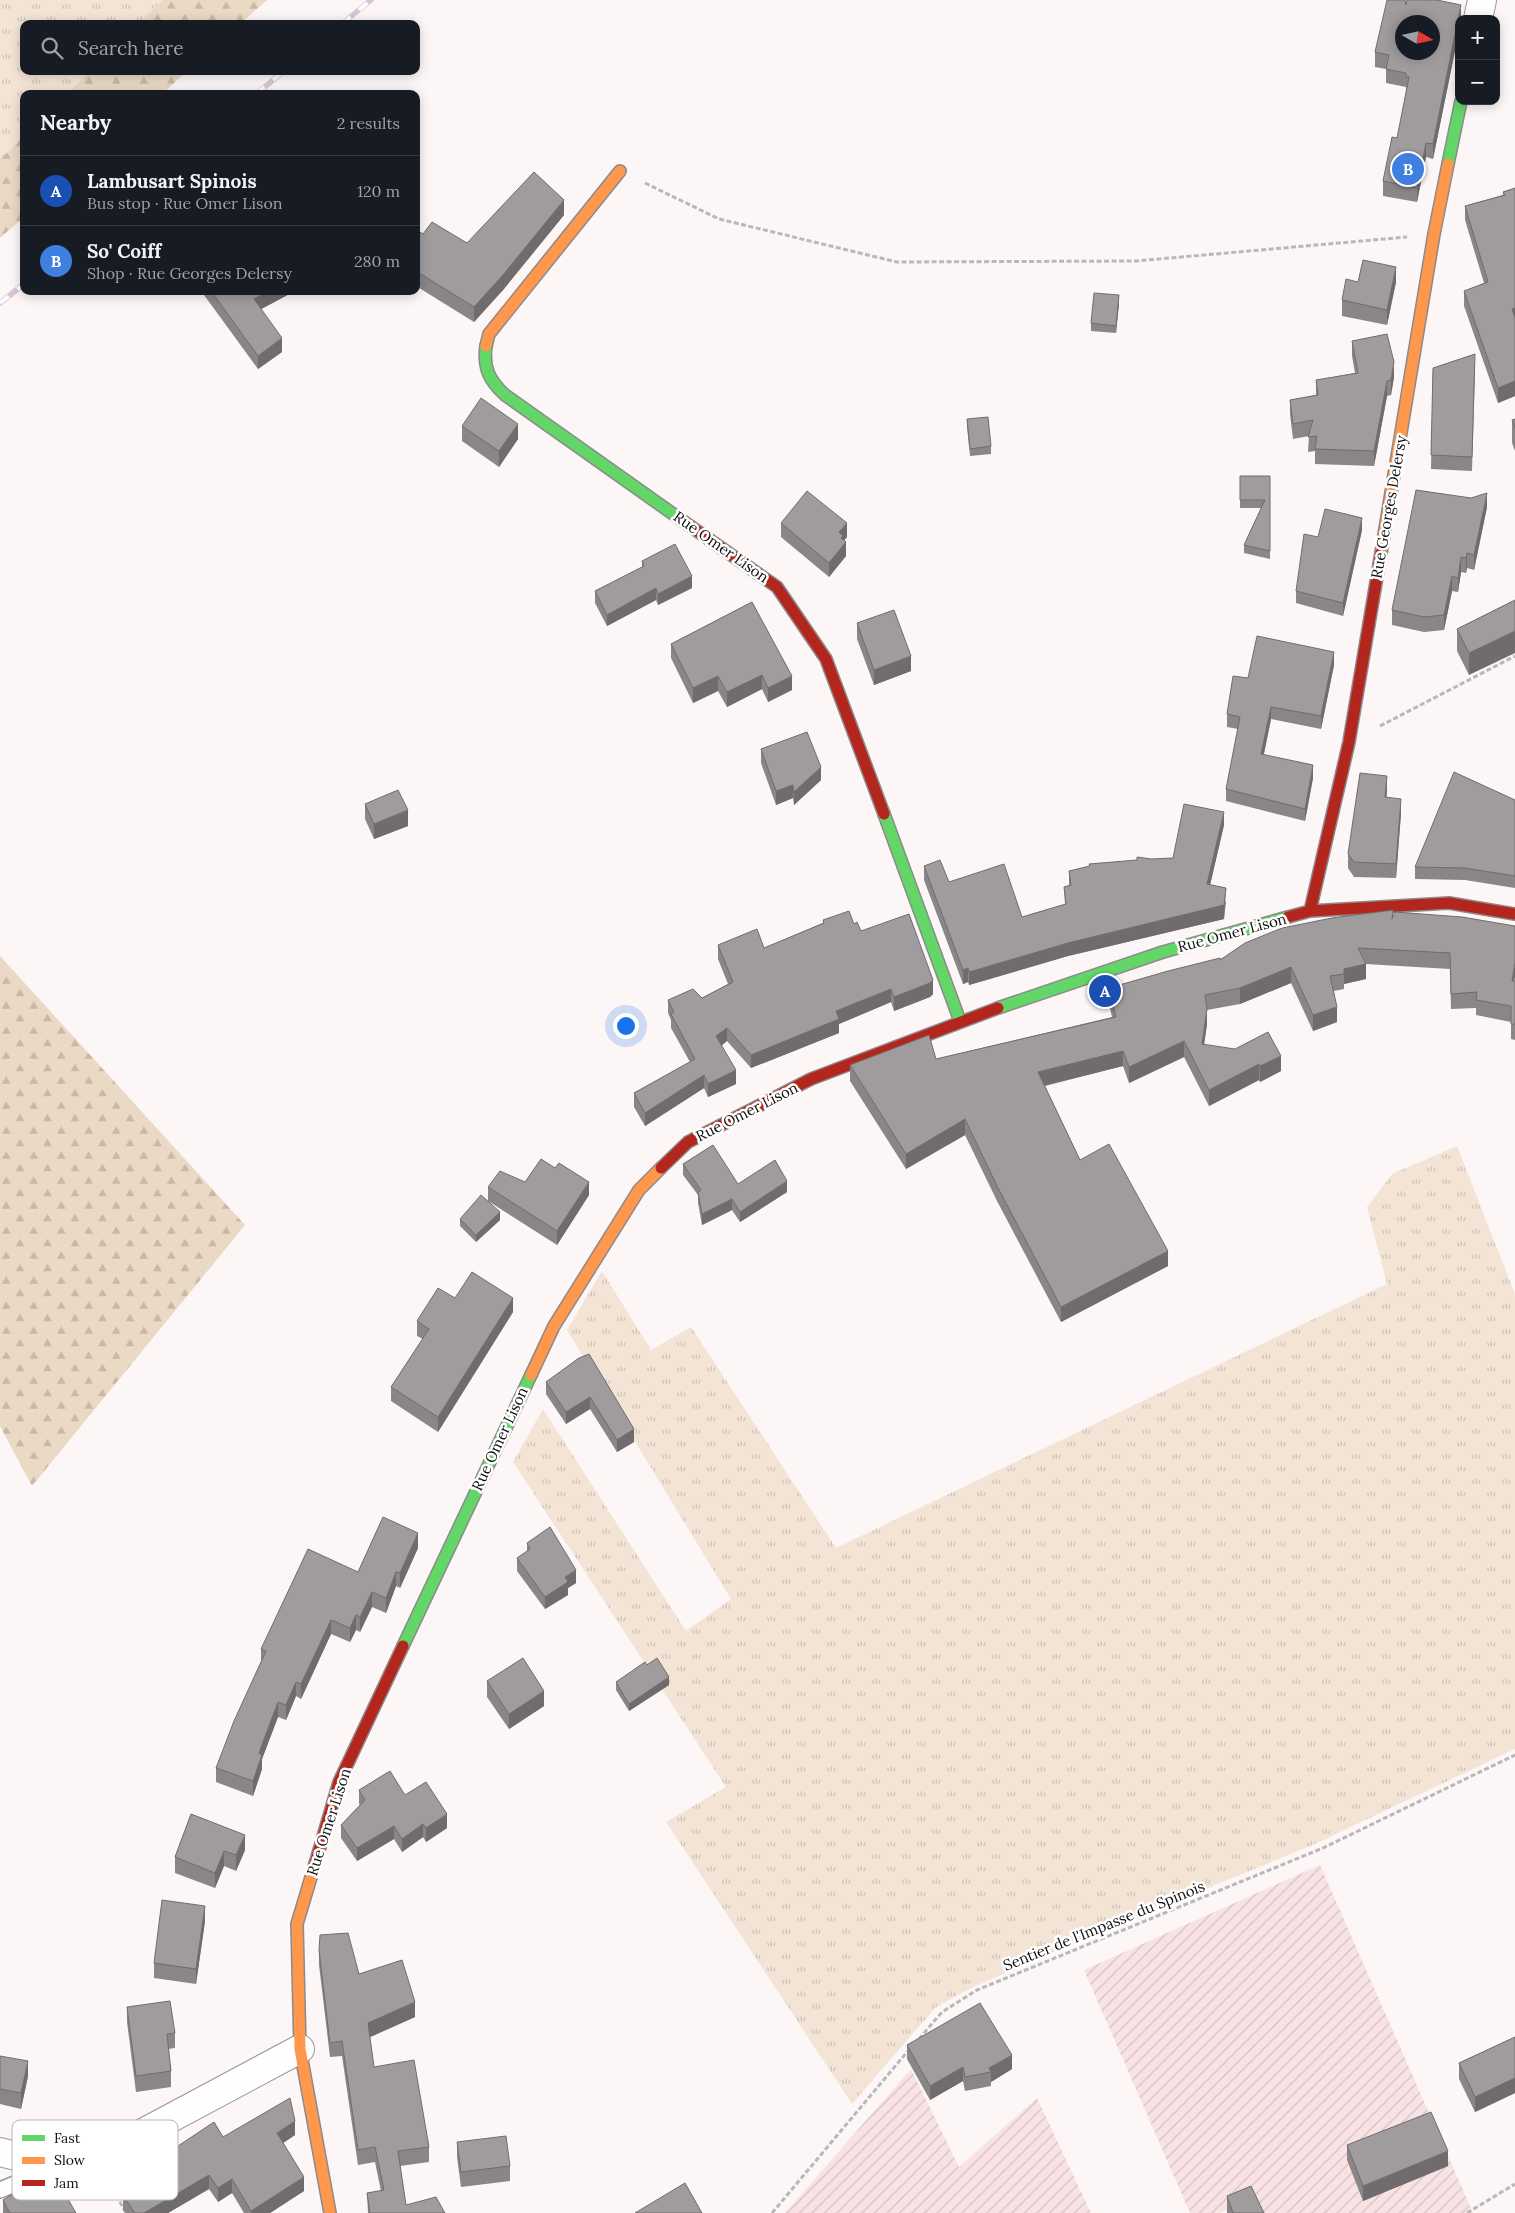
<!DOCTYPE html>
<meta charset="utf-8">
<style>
body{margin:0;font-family:Lora,serif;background:#242831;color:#f1f3f6}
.controls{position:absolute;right:15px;top:15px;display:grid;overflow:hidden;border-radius:10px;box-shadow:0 2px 12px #0003}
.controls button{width:45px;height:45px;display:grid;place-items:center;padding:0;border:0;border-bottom:1px solid #363941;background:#171b24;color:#f1f3f6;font:25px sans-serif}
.compass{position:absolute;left:1395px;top:15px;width:45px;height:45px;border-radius:50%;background:#171b24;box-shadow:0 2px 12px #0003;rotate:99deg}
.you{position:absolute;left:625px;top:1025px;width:18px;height:18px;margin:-12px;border:4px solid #fff;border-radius:50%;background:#1a73e8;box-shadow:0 0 0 8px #1a73e833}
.badge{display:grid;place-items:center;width:32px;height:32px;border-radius:50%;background:#b1b1b3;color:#fff;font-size:16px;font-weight:700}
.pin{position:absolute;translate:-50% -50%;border:2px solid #fff;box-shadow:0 1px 5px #0006}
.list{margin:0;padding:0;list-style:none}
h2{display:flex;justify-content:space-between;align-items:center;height:65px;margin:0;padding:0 20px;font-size:21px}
h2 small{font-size:16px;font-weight:400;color:#9ea1a6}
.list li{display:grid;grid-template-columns:32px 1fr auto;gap:15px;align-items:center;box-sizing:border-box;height:70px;padding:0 20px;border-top:1px solid #363941}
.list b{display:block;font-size:19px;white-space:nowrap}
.list p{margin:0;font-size:16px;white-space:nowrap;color:#9ea1a6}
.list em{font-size:16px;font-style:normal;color:#9ea1a6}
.icon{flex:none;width:28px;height:28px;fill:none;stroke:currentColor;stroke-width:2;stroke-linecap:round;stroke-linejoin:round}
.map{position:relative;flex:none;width:1515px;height:2213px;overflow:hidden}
.search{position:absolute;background:#171b24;box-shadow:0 2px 12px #0003;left:20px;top:20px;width:400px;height:55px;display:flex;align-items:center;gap:12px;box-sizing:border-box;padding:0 18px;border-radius:10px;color:#9ea1a6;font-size:19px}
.panel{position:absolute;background:#171b24;box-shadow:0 2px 12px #0003;left:20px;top:90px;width:400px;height:205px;border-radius:10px}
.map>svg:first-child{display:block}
.farmland{fill:url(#farmland-furrows)}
.grass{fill:url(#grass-tufts)}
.forest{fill:url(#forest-firs)}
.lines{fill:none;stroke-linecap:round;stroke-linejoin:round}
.lane-casing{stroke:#969494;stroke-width:18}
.street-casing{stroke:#969494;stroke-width:30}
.fast-casing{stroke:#8d8a8b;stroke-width:14}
.slow-casing{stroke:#8d8a8b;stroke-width:14}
.jam-casing{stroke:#8d8a8b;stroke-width:14}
.path{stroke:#b9b8b8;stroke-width:3;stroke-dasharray:5 2.5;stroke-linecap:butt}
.lane{stroke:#fffefe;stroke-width:15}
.street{stroke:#fffefe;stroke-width:28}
.fast{stroke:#63d668;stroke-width:11}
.slow{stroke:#ff974d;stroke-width:11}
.jam{stroke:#b3261e;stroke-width:11}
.rail-casing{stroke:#d9c5d8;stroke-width:5.5}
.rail{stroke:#fff;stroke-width:4;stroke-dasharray:11;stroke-linecap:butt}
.wall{fill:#8a8587}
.shaded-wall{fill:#706c6e}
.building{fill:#a09b9d;stroke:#706c6e;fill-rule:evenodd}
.labels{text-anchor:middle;stroke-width:5;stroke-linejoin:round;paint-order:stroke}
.street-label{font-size:15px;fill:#101010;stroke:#fff}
.key{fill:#fff;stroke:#b7b7b7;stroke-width:1}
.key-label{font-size:14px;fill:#101010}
</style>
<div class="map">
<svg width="1515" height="2213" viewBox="0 0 1515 2213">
<defs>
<pattern id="farmland-furrows" width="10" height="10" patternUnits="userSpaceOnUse" patternTransform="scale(1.25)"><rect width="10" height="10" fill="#f9e2e3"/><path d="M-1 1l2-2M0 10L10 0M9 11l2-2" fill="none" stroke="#d4c1c2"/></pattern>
<pattern id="grass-tufts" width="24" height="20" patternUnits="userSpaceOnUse" patternTransform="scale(1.25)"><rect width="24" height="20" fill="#f3e4d6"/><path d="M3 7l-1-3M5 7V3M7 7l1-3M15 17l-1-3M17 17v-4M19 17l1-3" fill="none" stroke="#cfc3b7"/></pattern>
<pattern id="forest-firs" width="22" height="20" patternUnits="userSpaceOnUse" patternTransform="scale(1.25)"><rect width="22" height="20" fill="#ead9c4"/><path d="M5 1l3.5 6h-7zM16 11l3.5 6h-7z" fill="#c8b9a7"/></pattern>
</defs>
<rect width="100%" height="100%" fill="#fcf6f7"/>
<!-- farmland -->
<path class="farmland" d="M1320 1865 1473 2213H1258L1250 2198 1220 2213H1190L1084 1970Z
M911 2069 959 2167 1037 2098 1091 2213H785Z"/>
<!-- grass -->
<path class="grass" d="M0 0H163L138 24H24V71H90L67 94H24V136L0 159Z
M1457 1146 1515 1294V1749L1315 1844 1065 1947 969 1989 935 2008 852 2104 666 1822 726 1787 513 1462 543 1409 686 1631 731 1599 567 1330 602 1271 651 1350 691 1327 836 1548 1387 1284 1367 1207 1392 1174Z"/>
<!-- forest -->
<path class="forest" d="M163 0H267L240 24H138Z
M90 71H187L162 94H67Z
M24 136V217L0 238V159Z
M0 956 245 1225 32 1486 0 1426Z"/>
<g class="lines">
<!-- lane casing -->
<g class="lane-casing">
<path id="lane" d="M0 2190 53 2168"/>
</g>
<!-- street casing -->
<g class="street-casing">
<path id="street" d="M1478 19 1482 0
M0 2152 57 2166 84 2162 96 2158 300 2049"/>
</g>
<!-- fast casing -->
<g class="fast-casing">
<path id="fast" d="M1448 164 1461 101
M486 346C483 368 489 380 505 395L683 521
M884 814 960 1021
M998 1008 1163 952 1288 917
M403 1646 531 1375"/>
</g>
<!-- slow casing -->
<g class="slow-casing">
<path id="slow" d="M486 346 489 334 620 171
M1381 553 1434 234 1448 164
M531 1375 554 1326 639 1190 661 1168
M315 1864 297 1924 300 2049 330 2213"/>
</g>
<!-- jam casing -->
<g class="jam-casing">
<path id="jam" d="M683 521 777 587 826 659 884 814
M1310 911 1349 742 1381 553
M1288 917 1310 911 1449 903 1515 914
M661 1168 688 1142 811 1079 998 1008
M315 1864 339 1782 403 1646"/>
</g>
<!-- path -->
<path class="path" d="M645 183 719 219 897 262 1136 261 1407 237
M1380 726 1515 656
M919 2039 942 2012 977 1990 1323 1848 1515 1755
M109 2182 126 2213
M772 2213 908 2051
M1467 2213 1515 2184"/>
<!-- lane -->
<use href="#lane" class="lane"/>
<!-- street -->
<use href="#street" class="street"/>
<!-- fast -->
<use href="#fast" class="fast"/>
<!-- slow -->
<use href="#slow" class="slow"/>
<!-- jam -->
<use href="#jam" class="jam"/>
<!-- rail casing -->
<g class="rail-casing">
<path id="rail" d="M342 24 371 0
M256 94 284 71
M0 303 24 284"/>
</g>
<!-- rail -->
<use href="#rail" class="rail"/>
</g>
<!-- wall -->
<path class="wall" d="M1406 5 1461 19H1459V31L1433 159 1426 157 1417 202 1383 196V181L1397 138 1407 91H1406V87L1386 83V69L1375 67V52Z
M1515 188V396L1498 403 1464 306V291L1484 283 1465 220V206L1503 195V192Z
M564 215 503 290 474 322 416 286V234H423L467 243Z
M1358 282H1396L1387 325 1342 316V300Z
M204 291H295L261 309 282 352 258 369 204 295Z
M1119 303 1116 333 1091 331V323Z
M1352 341 1394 377 1391 395 1387 396 1374 466 1315 464V451L1308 452 1309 436 1293 439 1290 414V400L1316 395V380L1355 373 1352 356Z
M1433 368H1475L1472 471 1431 469Z
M967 419 991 446V454L970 456 967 427Z
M1515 419V451L1512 443V420Z
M462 426 518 439 499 467 462 441Z
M1240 476H1270V559L1244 553V545L1261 508H1240Z
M1487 507 1474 570 1467 568 1466 573 1461 572 1458 592 1452 591 1444 630 1424 632 1392 625V610Z
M781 523 847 537 844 541 846 556 829 577 781 537Z
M1362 530 1343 616 1296 603V591L1318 537Z
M642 561 692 588 658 605 656 600 607 626 595 603V591L642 567Z
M1515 600 1469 675 1457 651V629Z
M752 602 792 690 768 702 762 689 727 707 718 691 693 703 671 658V644Z
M857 623 911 671 874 685 857 639Z
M1334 665 1321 729 1271 719 1264 754 1313 778 1305 821 1226 801V789L1238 729 1227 727V714L1248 678Z
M761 749 821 780 794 805 793 798 776 805 761 763Z
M1387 791 1386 797 1401 813 1396 878 1354 877 1348 868V854Z
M1515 800V888L1465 880 1415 879V867Z
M365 804 408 826 374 839 365 819Z
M1224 825 1210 885 1226 902 1224 919 1068 956 969 985 968 982 963 984 924 880V866L949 882 1022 917 1065 904 1064 887 1069 885V871L1089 866V864L1173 858Z
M1393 917 1515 981V1040L1511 1039V1022L1476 1015V1008L1451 1009 1450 969 1366 964V979L1344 984V989L1334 991 1337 1022 1313 1031 1291 983 1240 1004 1207 1010V1024L1204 1044 1281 1071 1260 1082 1259 1080 1209 1106 1184 1057 1129 1083 1123 1066 1045 1086 1080 1160 1168 1266 1061 1322 997 1201 965 1135 906 1169 850 1081V1065L936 1059 1112 1017 1109 1004V988L1220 959Z
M823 920 854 924 861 931 933 994 930 997 894 1011 891 1002 839 1024V1033L751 1068 727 1041 722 1045 736 1084 708 1097 704 1088 645 1126 634 1107V1093L690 1062 671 1028V1020L668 1013V1000L702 998 728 984 718 959V945L764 948 823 923Z
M683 1164 738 1184 787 1192 740 1222 732 1210 702 1225 698 1203V1195L683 1175Z
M525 1182 589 1195 557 1245 488 1201V1187Z
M460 1219 500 1220 476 1242 460 1226Z
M455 1298 513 1312 438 1432 391 1401V1387L423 1339 417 1336V1321Z
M579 1358 634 1442 617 1452 590 1409 566 1424 546 1394V1382Z
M527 1543 576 1583 568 1588V1595L545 1609 517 1571V1558L527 1552Z
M418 1548 400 1588 396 1586 386 1613 372 1607 360 1632 356 1630 350 1642 331 1634 301 1699 296 1696 286 1720 278 1717 262 1759V1769L253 1796 216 1782V1768L261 1662V1649L358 1572Z
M647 1665 669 1685 629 1711 616 1690V1682Z
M487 1681 544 1706 509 1729 487 1697Z
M359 1790 405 1795 447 1828 426 1842 423 1837 402 1852 394 1839 357 1861 341 1838V1825L360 1805 359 1804Z
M191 1814 245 1850 236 1871 224 1866 215 1888 175 1873V1857Z
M205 1921 196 1984 154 1978V1963Z
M319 1950 359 1974 415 2017 370 2037 374 2067 429 2147V2162L400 2166 406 2205 445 2213H368L367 2193 381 2191 375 2162 358 2165 342 2056 330 2057 319 1965Z
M127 2007 175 2033V2048L168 2049 171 2071V2087L136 2092 127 2022Z
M1515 2037V2093L1475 2112 1459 2079V2063Z
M907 2045 1012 2069 991 2082V2086L965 2091 963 2081 930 2100 907 2059Z
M0 2056 28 2076 21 2109 0 2104Z
M295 2135 283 2143 304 2191 270 2213H244L232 2193 218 2202 209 2189 168 2213H126L123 2210V2196L145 2182 131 2157V2143L178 2146 223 2137Z
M457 2142 510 2166V2181L461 2187 457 2157Z
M1347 2145 1448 2166 1363 2201 1347 2160Z
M51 2193 76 2213H3V2200Z
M1227 2196 1264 2213H1227Z"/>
<!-- shaded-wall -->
<path class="shaded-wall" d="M1461 5V19H1459V31L1433 159V144Z
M1426 143V157L1417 202V188Z
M564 200V215L503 290 474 322V307Z
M1396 267V282L1387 325V310Z
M269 291H295L254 313V299Z
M1119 295V303L1116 333V326Z
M1515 308V322L1512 309Z
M282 338V352L258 369V356Z
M1394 362V377L1391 395V380Z
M1387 381V396L1374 466V451Z
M1515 381V396L1498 403V388Z
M518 424V439L499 467V451Z
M1487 493V507L1474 570V555Z
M1362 518V530L1343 616V603Z
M847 523V537L843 541 846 542V556L829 577V563L839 532Z
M1467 553V568L1466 573V558Z
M1461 557V572L1458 592V578Z
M692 576V588L658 605V594Z
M1452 576V591L1444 630V615Z
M656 588V600L607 626V615Z
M1515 631V653L1469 675V653Z
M1334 652V665L1321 729V716Z
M911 656V671L874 685V670Z
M762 675V689L727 707V692Z
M718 676V691L693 703V688Z
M792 676V690L768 702V688Z
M1271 707V719L1261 767V754Z
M1313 765V778L1305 821V809Z
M821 767V780L794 805V792Z
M1387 776V791L1385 812V797Z
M793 785V798L776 805V791Z
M1401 799V813L1396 878V864Z
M408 810V826L374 839V824Z
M1224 812V825L1207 898V884Z
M1226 888 1224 919 1068 956 969 985V972L1068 943Z
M1515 962V977L1512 996V981Z
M1366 964V979L1344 984V969Z
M1291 967V983L1240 1004V988Z
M968 968V982L963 984V970Z
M933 980V994L930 997 894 1011V997Z
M891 989V1002L839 1024V1033L751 1068V1055L836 1011Z
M1337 1007V1022L1313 1031V1015Z
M1207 1009V1024L1202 1059V1044Z
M727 1028V1041L716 1050V1036Z
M1184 1041V1057L1129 1083V1067Z
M1123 1051V1066L1038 1087V1072Z
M1281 1056V1071L1260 1082V1066Z
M1259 1064V1080L1209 1106V1090Z
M736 1070V1084L708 1097V1084Z
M704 1075V1088L645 1126V1113Z
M965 1119V1135L906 1169V1154Z
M787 1181V1192L740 1222V1212Z
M589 1182V1195L557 1245V1231Z
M732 1199V1210L702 1225V1214Z
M500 1212V1220L476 1242V1235Z
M1168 1251V1266L1061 1322V1307Z
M513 1298V1312L438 1432V1417Z
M590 1397V1409L566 1424V1412Z
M634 1429V1442L617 1452V1440Z
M418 1533V1548L400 1588V1573Z
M576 1570V1583L568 1588V1595L545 1609V1597L565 1577Z
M396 1572V1586L386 1613V1598Z
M372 1592V1607L360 1632V1617Z
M356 1615V1630L350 1642V1628Z
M331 1620V1634L301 1699V1684Z
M669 1677V1685L629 1711V1704Z
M296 1682V1696L286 1720V1705Z
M544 1691V1706L509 1729V1714Z
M278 1702V1717L262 1759V1769L253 1796V1781L259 1753Z
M447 1814V1828L426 1842V1828Z
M423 1824V1837L402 1852V1839Z
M394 1826V1839L357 1861V1848Z
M245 1835V1850L236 1871V1855Z
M224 1851V1866L215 1888V1873Z
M205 1906V1921L196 1984V1969Z
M415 2002V2017L368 2038V2023Z
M1012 2055V2069L991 2082V2072L989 2068Z
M28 2061V2076L21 2109V2093Z
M963 2067V2081L930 2100V2086Z
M1515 2078V2093L1475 2112V2097Z
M295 2121V2135L277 2147V2133Z
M1448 2151V2166L1363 2201V2186Z
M209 2175V2189L168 2213H144Z
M304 2177V2191L270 2213H251V2211Z
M232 2179V2193L218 2202V2188Z"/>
<!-- building -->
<path class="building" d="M1387 0H1405L1406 5 1407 0H1437L1461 5 1433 144 1426 143 1417 188 1383 181 1392 137 1397 138 1409 77H1406V73L1386 69 1389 55 1375 52ZM1402 22H1432V52H1402Z
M534 172 564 200 503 275 474 307 416 271V234L418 231 423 234 432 222 467 243Z
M1515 188V308L1512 309 1515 318V381L1498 388 1464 291 1488 282 1465 206 1505 195 1503 192Z
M1363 260 1396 267 1387 310 1342 300 1346 279 1358 282Z
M211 291H269L254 299 282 338 258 356Z
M1094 293 1119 295 1116 326 1091 323Z
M1387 334 1394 362 1391 380 1387 381 1374 451 1315 449 1317 436 1308 437 1313 420 1293 424 1290 400 1318 395 1316 380 1358 373 1352 341Z
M1475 354 1472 457 1431 455 1433 368Z
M481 398 518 424 499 451 462 426Z
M988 417 991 446 970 449 967 419Z
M1515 419V428L1512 420Z
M1240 476H1270V551L1244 545 1265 500H1240Z
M1416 490 1471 498 1487 493 1474 555 1467 553 1466 558 1461 557 1458 578 1452 576 1444 615 1424 617 1392 610Z
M807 491 847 523 839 532 843 536 841 538 846 542 829 563 781 523Z
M1325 509 1362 518 1343 603 1296 591 1304 534 1318 537Z
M675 544 692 576 658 594 656 588 607 615 595 591 644 566 642 561Z
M1515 600V631L1469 653 1457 629Z
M752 602 792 676 768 688 762 675 727 692 718 676 693 688 671 644Z
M894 610 911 656 874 670 857 623Z
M1257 636 1334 652 1321 716 1271 707 1261 754 1313 765 1305 809 1226 789 1240 717 1227 714 1233 676 1248 678Z
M807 732 821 767 794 792 793 785 776 791 761 749Z
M1454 772 1515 800V876L1465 868 1415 867Z
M1360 773 1387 776 1385 797 1401 799 1396 864 1354 862 1348 854Z
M398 790 408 810 374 824 365 804Z
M1184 804 1224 812 1207 884 1226 888 1224 905 1068 943 969 972 968 968 963 970 924 866 940 860 949 882 1004 864 1022 917 1066 904 1064 887 1071 885 1069 871 1090 866 1089 864 1137 860V857L1152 859 1173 858Z
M1393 910 1392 919 1395 912 1462 917 1515 926V962L1512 981H1515V1024H1511V1006L1476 1000 1477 992 1451 994 1450 953 1358 948 1366 964 1344 969V974L1330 976 1337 1007 1313 1015 1291 967 1240 988 1205 995 1207 1009 1202 1044 1235 1049 1268 1032 1281 1056 1260 1066 1259 1064 1209 1090 1184 1041 1129 1067 1123 1051 1038 1072 1080 1160 1109 1144 1168 1251 1061 1307 997 1186 965 1119 906 1154 850 1065 929 1035 936 1059 1116 1017 1109 988 1168 971 1220 958V960L1245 943 1282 928 1332 918Z
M849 911 854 924 857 922 861 931 909 914 933 980 930 983 894 997 891 989 836 1011 839 1019 751 1055 727 1028 716 1036 736 1070 708 1084 704 1075 645 1113 634 1093 695 1059 671 1014 674 1012 668 1000 693 989 702 998 733 982 718 945 757 929 764 948 824 923 823 920Z
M713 1145 738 1184 775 1160 787 1181 740 1212 732 1199 702 1214 698 1192 701 1190 683 1164Z
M541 1159 555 1168 559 1163 589 1182 557 1231 488 1187 500 1171 525 1182Z
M481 1195 500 1212 476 1235 460 1219Z
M472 1272 513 1298 438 1417 391 1387 429 1329 417 1321 438 1288 455 1298Z
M589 1354 634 1429 617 1440 590 1397 566 1412 546 1382 579 1358Z
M383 1517 418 1533 400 1573 396 1572 386 1598 372 1592 360 1617 356 1615 350 1628 331 1620 301 1684 296 1682 286 1705 278 1702 259 1753 262 1755 253 1781 216 1768 234 1721 266 1651 261 1649 308 1549 358 1572Z
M550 1527 576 1570 565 1577 568 1582 545 1597 517 1558 530 1549 527 1543Z
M523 1658 544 1691 509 1714 487 1681Z
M657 1658 669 1677 629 1704 616 1682 645 1662 647 1665Z
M390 1771 405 1795 426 1782 447 1814 426 1828 423 1824 402 1839 394 1826 357 1848 341 1825 365 1800 359 1790Z
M191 1814 245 1835 236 1855 224 1851 215 1873 175 1857Z
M162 1900 205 1906 196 1969 154 1963Z
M348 1933 359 1974 402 1960 415 2002 368 2023 374 2067 414 2060 429 2147 398 2151 406 2205 436 2197 445 2213H370L367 2193 384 2190 375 2147 358 2150 342 2041 330 2043 319 1950 320 1935Z
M170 2001 175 2033 167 2034 171 2071 136 2076 127 2007Z
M980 2003 1012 2055 989 2068 991 2072 965 2077 963 2067 930 2086 907 2045Z
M1515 2037V2078L1475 2097 1459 2063Z
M0 2056 28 2061 21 2093 0 2089Z
M290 2098 295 2121 277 2133 304 2177 251 2211 232 2179 218 2188 209 2175 144 2213H135L123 2196 151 2178 131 2143 165 2125 178 2146 214 2122 223 2137Z
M1431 2112 1448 2151 1363 2186 1347 2145Z
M506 2136 510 2166 461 2172 457 2142Z
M42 2177 51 2193 61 2187 76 2213H10L3 2200Z
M685 2183 702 2213H635Z
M1251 2186 1264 2213H1233L1227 2196Z"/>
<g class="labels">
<!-- street labels -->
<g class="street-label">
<text transform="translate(1389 507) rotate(-80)" y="5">Rue Georges Delersy</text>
<text transform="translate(721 547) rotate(35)" y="5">Rue Omer Lison</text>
<text transform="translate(1232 933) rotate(-15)" y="5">Rue Omer Lison</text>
<text transform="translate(747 1112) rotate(-27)" y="5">Rue Omer Lison</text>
<text transform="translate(500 1439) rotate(-65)" y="5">Rue Omer Lison</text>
<text transform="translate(329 1822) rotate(-72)" y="5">Rue Omer Lison</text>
<text transform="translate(1104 1926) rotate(-22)" y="5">Sentier de l'Impasse du Spinois</text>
</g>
</g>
<!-- legend -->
<rect x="12" y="2120" width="166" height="80" rx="8" class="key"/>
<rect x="22" y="2135" width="23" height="6" fill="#63d668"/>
<rect x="22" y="2157" width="23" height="7" fill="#ff974d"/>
<rect x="22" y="2180" width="23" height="6" fill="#b3261e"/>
<g class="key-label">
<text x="54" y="2143">Fast</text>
<text x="54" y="2165">Slow</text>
<text x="54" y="2188">Jam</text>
</g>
</svg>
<div class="controls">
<button>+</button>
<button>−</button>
</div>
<svg class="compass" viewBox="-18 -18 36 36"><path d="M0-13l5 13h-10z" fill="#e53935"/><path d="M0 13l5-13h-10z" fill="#9ea1a6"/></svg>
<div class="you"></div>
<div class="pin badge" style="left:1105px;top:991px;background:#1a4fb4">A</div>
<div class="pin badge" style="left:1408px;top:169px;background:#3f7fe0">B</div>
<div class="search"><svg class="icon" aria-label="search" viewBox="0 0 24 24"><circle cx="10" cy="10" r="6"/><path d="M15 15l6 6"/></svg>Search here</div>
<section class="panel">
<h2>Nearby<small>2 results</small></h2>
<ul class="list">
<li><span class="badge" style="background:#1a4fb4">A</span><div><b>Lambusart Spinois</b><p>Bus stop · Rue Omer Lison</p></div><em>120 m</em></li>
<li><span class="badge" style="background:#3f7fe0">B</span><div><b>So' Coiff</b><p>Shop · Rue Georges Delersy</p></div><em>280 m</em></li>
</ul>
</section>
</div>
